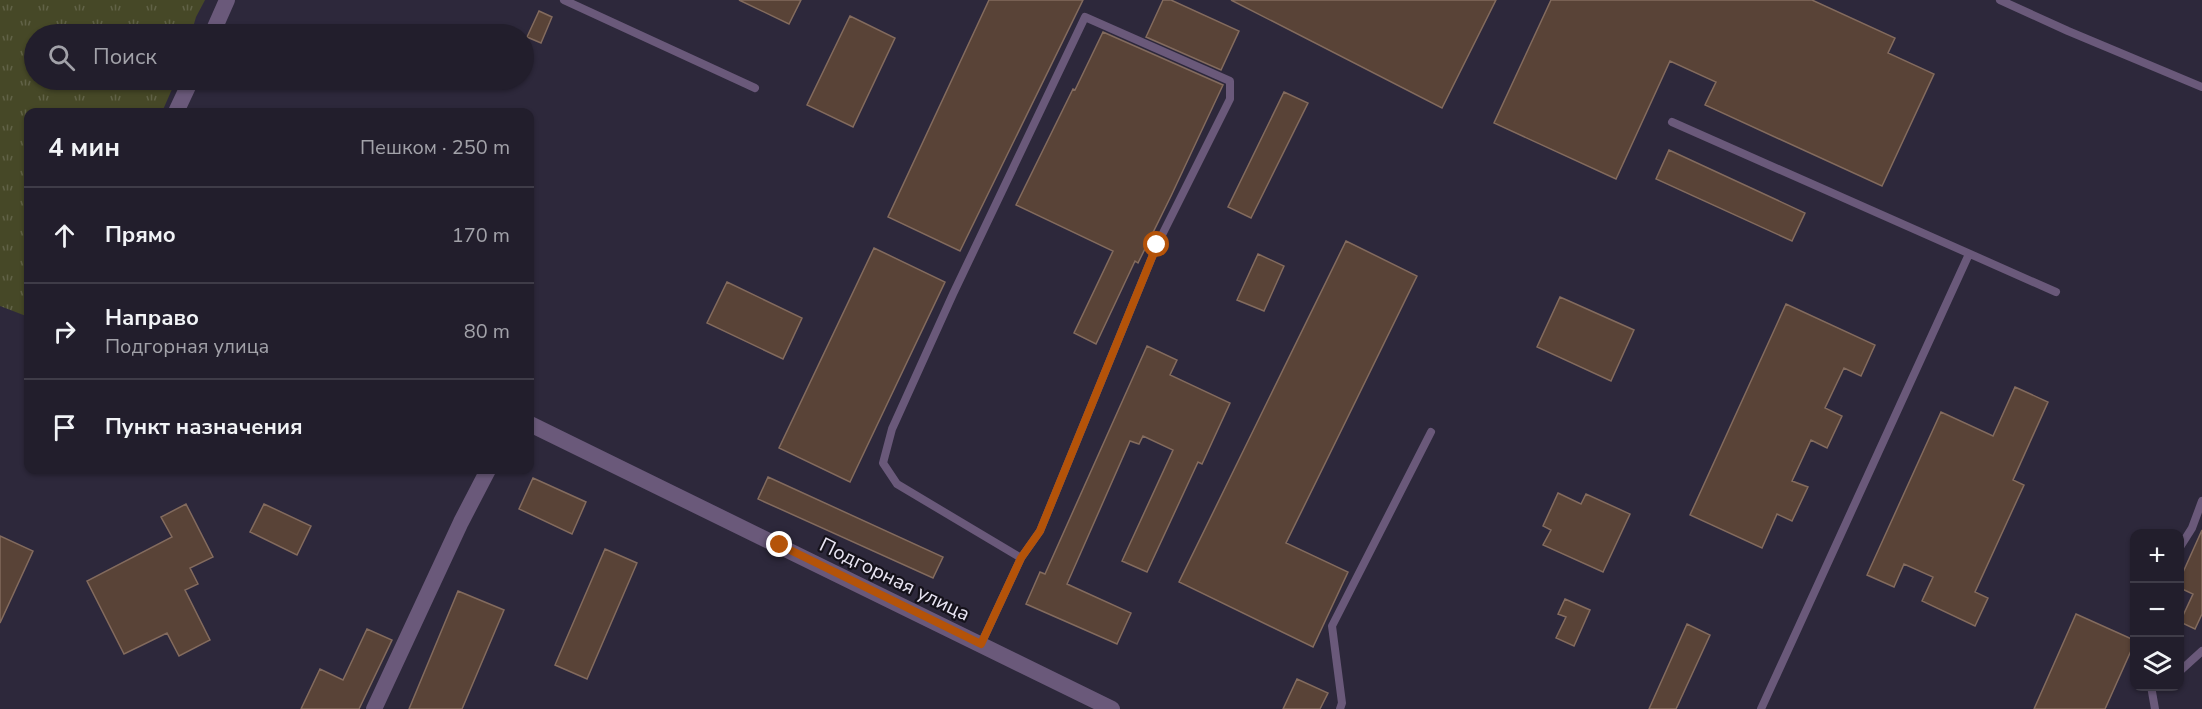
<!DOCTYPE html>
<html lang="ru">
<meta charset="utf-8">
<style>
body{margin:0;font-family:"Nunito Sans",sans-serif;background:#2a2734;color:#f1f3f6}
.controls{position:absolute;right:18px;bottom:18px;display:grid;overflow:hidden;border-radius:12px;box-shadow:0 2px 4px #0004}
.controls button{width:54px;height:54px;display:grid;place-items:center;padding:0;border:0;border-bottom:2px solid #3f3c48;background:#221e2c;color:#f1f3f6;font:30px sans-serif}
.stop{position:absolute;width:18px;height:18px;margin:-14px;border:4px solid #b45309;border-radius:50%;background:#fff}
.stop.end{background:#b45309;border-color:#fff;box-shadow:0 2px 6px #0008}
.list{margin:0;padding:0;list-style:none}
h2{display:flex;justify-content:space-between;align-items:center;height:78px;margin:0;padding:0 24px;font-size:26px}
h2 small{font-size:20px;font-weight:400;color:#a2a2a9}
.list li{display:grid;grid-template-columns:39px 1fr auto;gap:18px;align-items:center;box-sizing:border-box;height:96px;padding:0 24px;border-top:2px solid #3f3c48}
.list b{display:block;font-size:22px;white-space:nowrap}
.list p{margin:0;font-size:20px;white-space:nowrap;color:#a2a2a9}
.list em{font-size:20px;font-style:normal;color:#a2a2a9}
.icon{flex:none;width:33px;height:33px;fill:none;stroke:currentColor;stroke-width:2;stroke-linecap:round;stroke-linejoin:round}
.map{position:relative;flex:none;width:2202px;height:709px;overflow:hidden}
.search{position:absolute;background:#221e2c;box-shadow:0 2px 4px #0004;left:24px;top:24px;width:510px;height:66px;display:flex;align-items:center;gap:15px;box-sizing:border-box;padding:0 21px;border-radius:33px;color:#a2a2a9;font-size:22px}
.panel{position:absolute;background:#221e2c;box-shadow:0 2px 4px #0004;left:24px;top:108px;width:510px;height:366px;border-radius:12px}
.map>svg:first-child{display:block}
.grass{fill:url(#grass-tufts)}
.building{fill:#594337;stroke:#836b5e;stroke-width:1.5}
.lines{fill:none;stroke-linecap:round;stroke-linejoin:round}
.service{stroke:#6a597a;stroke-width:8}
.minor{stroke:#6a597a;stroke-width:16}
.route{stroke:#b45309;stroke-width:8}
.labels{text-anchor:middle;stroke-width:4.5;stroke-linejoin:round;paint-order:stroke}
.street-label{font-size:20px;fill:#e9e5f3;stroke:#15121b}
</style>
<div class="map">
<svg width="2202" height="709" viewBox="0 0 2202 709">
<defs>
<pattern id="grass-tufts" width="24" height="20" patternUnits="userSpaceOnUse" patternTransform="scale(1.5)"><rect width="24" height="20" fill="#464827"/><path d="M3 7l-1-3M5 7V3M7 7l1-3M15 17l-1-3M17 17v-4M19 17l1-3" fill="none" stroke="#616247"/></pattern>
</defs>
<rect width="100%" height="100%" fill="#2d283b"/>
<!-- grass -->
<path class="grass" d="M0 0H205L196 17 191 34H34V80H176L162 112H28V311L26 316 0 306Z"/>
<!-- building -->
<path class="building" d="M739 0H801L789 24Z
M989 0H1083L960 251 888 217Z
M1163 0H1171L1239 31 1221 70 1146 37Z
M1231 0H1496L1442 108Z
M1551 0H1812L1895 38 1888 53 1934 74 1882 186 1705 105 1716 82 1670 61 1616 179 1494 123Z
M539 11 552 17 541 43 527 37Z
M850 16 895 38 853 127 807 105Z
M1103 32 1223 85 1171 196 1138 263 1135 261 1096 344 1074 333 1113 251 1016 205 1073 89 1075 90Z
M1284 92 1308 103 1251 218 1228 207Z
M1669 150 1805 213 1792 241 1656 179Z
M1346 241 1417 276 1286 543 1348 572 1313 647 1179 582Z
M874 248 945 282 850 482 779 448Z
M1258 254 1284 266 1264 311 1237 300Z
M727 282 802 318 783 359 707 323Z
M1560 297 1634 330 1611 381 1537 347Z
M1786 304 1875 345 1861 376 1844 368 1825 408 1842 416 1827 448 1811 440 1792 481 1808 487 1792 521 1777 514 1762 548 1690 515Z
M1147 346 1177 360 1170 375 1230 403 1202 464 1198 462 1147 572 1122 561 1173 450 1143 436 1139 444 1130 441 1067 584 1131 613 1117 644 1026 604 1040 572 1045 574Z
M2015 387 2048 402 2013 480 2024 485 1975 592 1988 598 1975 626 1922 601 1933 577 1904 564 1894 587 1867 575 1941 412 1993 436Z
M768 477 943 557 933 578 758 499Z
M533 478 586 502 572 534 519 509Z
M1558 493 1581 504 1586 494 1630 514 1603 572 1543 545 1551 530 1543 526Z
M186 504 213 557 190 568 198 584 185 590 210 640 179 656 167 633 124 654 87 581 172 537 161 517Z
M264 504 311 526 297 555 250 532Z
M2202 530V614L2195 629 2180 622 2193 594 2180 588V579Z
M0 536 33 551 0 623Z
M605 549 637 563 587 679 555 665Z
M458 591 504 610 462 709H409Z
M1565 599 1590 610 1574 646 1556 638 1566 617 1558 614Z
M2076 614 2134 640V644L2105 709H2034Z
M1687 624 1710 635 1676 709H1649Z
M367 629 392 640 359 709H301L320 669 343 680Z
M1297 679 1328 693 1320 709H1283Z"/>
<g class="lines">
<!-- service -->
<path class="service" d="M564 0 755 88
M2000 0 2068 31 2202 87
M1672 122 2056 292
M2180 547 2192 528 2202 501
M981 644 1021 558 1040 531 1157 245 1230 99V81L1085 17 953 294 892 429 883 463 897 484 1021 558
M2180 671 2202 651
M2151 686 2155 709
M1340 709 1342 703 1332 626 1431 432
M1761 709 1969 254"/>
<!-- minor -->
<path class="minor" d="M212 34 227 0
M176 112 191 80
M530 424 1112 709
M374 709 461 522 488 470"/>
</g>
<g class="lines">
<!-- route -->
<path class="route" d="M780 545 981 644 1021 558 1040 531 1157 245"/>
</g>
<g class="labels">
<!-- street labels -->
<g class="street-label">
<text transform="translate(895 579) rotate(26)" y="7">Подгорная улица</text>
</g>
</g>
</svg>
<div class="controls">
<button>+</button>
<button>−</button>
<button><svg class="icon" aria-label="layers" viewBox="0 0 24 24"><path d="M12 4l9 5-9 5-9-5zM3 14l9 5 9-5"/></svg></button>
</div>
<div class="stop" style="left:1157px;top:245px"></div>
<div class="stop end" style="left:780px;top:545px"></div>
<div class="search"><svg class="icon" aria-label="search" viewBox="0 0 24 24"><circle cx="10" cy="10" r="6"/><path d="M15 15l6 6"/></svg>Поиск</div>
<section class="panel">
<h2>4 мин<small>Пешком · 250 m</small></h2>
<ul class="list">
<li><svg class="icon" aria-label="ahead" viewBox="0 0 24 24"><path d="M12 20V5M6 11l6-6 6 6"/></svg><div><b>Прямо</b></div><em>170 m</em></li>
<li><svg class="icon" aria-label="right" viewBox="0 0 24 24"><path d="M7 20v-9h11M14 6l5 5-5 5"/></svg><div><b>Направо</b><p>Подгорная улица</p></div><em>80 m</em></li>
<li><svg class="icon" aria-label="arrive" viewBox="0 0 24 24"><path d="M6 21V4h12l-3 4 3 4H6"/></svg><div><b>Пункт назначения</b></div></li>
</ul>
</section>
</div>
